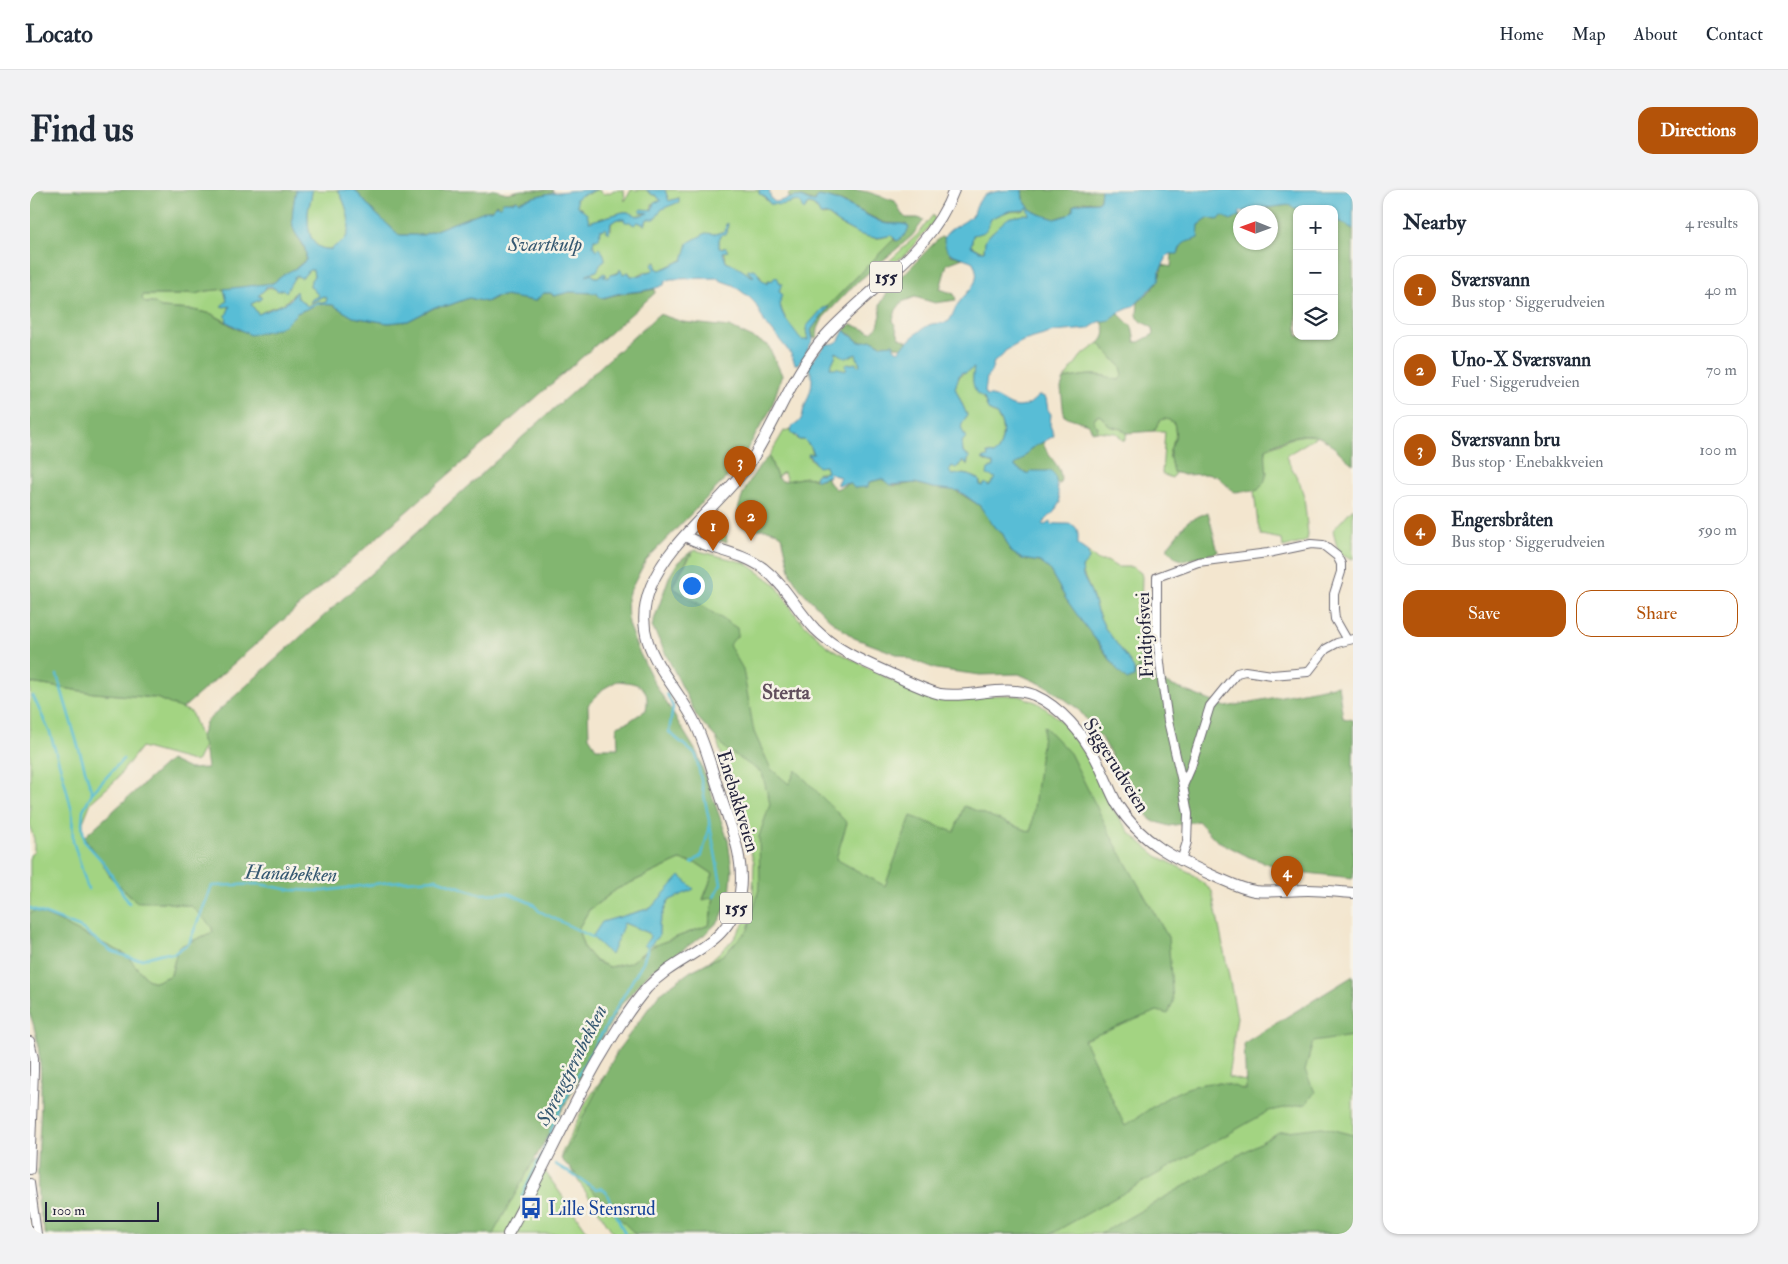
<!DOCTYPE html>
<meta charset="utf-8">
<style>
body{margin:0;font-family:"IM FELL Double Pica",serif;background:#f2f2f3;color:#1f2937}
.controls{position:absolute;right:15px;top:15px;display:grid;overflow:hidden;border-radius:10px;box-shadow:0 1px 4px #0004}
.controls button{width:45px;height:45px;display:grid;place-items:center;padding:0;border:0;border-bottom:1px solid #e0e1e3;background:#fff;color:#1f2937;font:25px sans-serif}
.compass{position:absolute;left:1203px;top:15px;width:45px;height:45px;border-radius:50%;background:#fff;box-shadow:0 1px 4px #0004;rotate:271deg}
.scale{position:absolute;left:15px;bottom:12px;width:114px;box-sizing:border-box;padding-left:5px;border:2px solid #22223b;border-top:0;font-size:14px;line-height:18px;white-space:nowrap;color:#22223b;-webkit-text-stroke:4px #f7f3e8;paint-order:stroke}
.you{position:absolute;left:661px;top:395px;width:18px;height:18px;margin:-12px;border:4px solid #fff;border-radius:50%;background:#1a73e8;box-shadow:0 0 0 8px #1a73e833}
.badge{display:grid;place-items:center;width:32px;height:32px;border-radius:50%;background:#b45309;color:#fff;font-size:16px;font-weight:700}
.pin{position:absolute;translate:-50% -41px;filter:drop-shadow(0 1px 2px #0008)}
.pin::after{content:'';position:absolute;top:26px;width:18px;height:15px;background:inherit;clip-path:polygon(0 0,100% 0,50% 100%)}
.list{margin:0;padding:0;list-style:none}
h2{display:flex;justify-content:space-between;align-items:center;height:65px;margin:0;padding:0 20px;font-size:21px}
h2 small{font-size:16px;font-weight:400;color:#747a83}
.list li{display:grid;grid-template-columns:32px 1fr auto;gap:15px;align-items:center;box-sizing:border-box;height:70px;margin:0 10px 10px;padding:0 10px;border:1px solid #e0e1e3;border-radius:15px}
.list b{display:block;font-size:19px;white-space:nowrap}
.list p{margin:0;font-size:16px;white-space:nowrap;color:#747a83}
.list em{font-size:16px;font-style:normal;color:#747a83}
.actions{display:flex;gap:10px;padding:15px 20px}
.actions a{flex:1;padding:11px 0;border:1px solid #b45309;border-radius:15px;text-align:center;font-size:18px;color:#b45309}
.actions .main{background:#b45309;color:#fff}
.icon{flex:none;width:28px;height:28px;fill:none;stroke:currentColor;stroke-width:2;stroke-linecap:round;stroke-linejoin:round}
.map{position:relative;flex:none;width:1323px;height:1044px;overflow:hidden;border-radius:15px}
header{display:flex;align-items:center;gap:30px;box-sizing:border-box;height:70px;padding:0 25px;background:#fff;border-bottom:1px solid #e0e1e3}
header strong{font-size:24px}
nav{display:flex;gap:28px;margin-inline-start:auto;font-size:18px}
.intro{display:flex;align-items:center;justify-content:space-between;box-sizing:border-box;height:120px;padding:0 30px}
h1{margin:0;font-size:35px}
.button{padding:12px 22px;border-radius:15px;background:#b45309;color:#fff;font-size:18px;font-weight:700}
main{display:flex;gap:30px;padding:0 30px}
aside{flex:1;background:#fff;border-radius:15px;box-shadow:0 1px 4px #0004}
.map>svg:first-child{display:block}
.green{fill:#a3d482;stroke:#627b5e;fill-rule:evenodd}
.forest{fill:#82b670;stroke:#526c56;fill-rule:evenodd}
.water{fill:#58bdd6;stroke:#3d7088;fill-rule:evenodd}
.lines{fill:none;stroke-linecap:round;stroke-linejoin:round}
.stream{stroke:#58bdd6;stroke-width:2.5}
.minor-casing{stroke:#6b676f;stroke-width:10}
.major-casing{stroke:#6b676f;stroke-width:12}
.minor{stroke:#fff;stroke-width:8}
.major{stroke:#fff;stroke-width:10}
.labels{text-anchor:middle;stroke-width:5;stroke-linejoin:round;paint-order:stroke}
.shield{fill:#f7f3e8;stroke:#62616f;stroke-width:1}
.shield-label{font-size:18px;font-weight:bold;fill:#22223b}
.street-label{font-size:19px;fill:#22223b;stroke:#f7f3e8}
.transit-label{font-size:19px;fill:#164399;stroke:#f7f3e8;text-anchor:start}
.water-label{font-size:20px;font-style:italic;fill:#355871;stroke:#f7f3e8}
.neighbourhood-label{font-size:20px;font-weight:bold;fill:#614f5d;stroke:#f7f3e8}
</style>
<header>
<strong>Locato</strong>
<nav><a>Home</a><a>Map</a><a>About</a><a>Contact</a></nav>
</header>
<div class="intro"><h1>Find us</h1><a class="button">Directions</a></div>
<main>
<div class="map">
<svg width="1323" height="1044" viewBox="0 0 1323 1044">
<rect width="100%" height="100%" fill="#f7f3e8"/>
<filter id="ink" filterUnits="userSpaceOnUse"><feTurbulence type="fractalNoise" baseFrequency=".02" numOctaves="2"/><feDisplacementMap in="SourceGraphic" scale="10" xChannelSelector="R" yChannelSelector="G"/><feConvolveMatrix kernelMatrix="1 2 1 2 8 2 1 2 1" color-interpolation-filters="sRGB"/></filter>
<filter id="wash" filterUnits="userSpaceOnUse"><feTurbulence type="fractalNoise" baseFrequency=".0096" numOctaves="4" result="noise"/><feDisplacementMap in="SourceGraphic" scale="20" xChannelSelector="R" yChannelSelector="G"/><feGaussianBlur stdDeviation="1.12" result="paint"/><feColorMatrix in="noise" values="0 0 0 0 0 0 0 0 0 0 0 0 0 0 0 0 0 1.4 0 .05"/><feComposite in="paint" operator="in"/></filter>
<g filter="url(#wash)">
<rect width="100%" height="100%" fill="#f3e6cf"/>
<!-- green -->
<path class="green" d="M282 0H308C315 12 325 37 314 50 311 54 306 54 302 59 282 61 278 44 278 27 277 19 282 9 282 0Z
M564 0H568L574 4 579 3 584 0H594L595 11 601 0H616L621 4 626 5 631 11 622 14V20H613L615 22H618L617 23 605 26 598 22H593L559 32 552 19 547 16 546 11 547 7 556 3 559 4Z
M635 0H729V3L733 5C740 21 754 12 767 11L775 19 778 14 783 15 792 26 798 25C808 35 835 49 849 48 853 48 857 46 861 45L864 49 798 116 792 119 776 139 778 150 772 151C759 137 742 112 752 93L748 91 739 90 737 94 731 89 730 85H723V87H722L704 75 696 72 694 57 693 59 689 58V50L690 45 697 43 698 38 697 33 695 41 685 44 673 45C669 48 666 48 662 51 656 55 656 65 653 70 645 73 637 78 630 80L626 78V72H623L624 79 622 81 614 82 605 87 601 86 599 82 593 84 590 80 589 82 580 85 578 88 573 86 577 85 574 83 568 87 561 85 556 87 559 83 565 82 572 72 575 70C575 65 572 62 569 59L566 60 563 55 564 49H568L570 40 576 38 577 41 581 40V33L587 29H594L595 31 600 32 602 34 608 32 614 35 616 34 617 29 649 8 639 11Z
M997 17 1000 25 994 24 992 26 982 27 975 31 968 39 962 42 955 51 954 61H950L941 56 943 45C960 42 954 39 962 28L979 21H993Z
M903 25 905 30 876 64 849 83V81L888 44Z
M279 80H283L284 86 281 90 280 96 289 106 281 113 293 106 297 108 296 112 277 116 267 107 265 102C253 120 245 113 231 123L228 124 221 114 229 110 231 106H228C236 99 238 94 248 101L252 99 256 101 264 88 267 86 272 88Z
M194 99 197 111 200 116 196 126 197 132 182 124 163 120 131 118 120 112 116 113 112 109 113 105H149L157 103 165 104 177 101Z
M1069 153 1091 177 1094 185 1089 190C1082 190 1080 187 1074 186 1061 183 1046 187 1034 189L1051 166Z
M807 162 816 168 826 164 830 176 818 173 815 177 817 179 814 181 800 178Z
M944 178C939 203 953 199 958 220 975 227 975 245 968 261L964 264 957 263 958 267 953 268V270L963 274V277L960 278 966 288 959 296 950 295V291C942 284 933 283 922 285L919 281 922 276H929L933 272 935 271 937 275 939 267 933 263 932 252 936 245 932 242 931 236 937 225 925 198C930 184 930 183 944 178Z
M1067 225 1071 226 1079 236 1091 239 1097 243 1095 250H1092L1088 244 1085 243 1066 241 1068 238 1064 234V229Z
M1133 229H1138L1144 233C1148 250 1143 248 1140 261 1139 267 1142 276 1143 282L1145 283 1142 288 1132 284 1135 241H1124L1129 232Z
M761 239V242L769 250H774L781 257 783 264 778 265C781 272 787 275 795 276L797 281 794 283H787L785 288 775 287 757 291 754 283H752L747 287 739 266 754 241Z
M1275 245 1288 246 1257 265 1256 267 1270 293 1274 307 1278 344 1277 350 1272 353 1253 357 1252 349 1231 345 1228 335 1224 301 1228 300 1237 283 1235 270 1236 259 1264 247Z
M1323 318V369C1307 367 1306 353 1303 340Z
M685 325 691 328 693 334 691 335 693 345H696L697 352 671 346 670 341Z
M665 360 716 373 745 394 768 428 797 456 870 495 909 508 974 505 990 506 1008 513 1028 528 1055 563 1080 615 1101 644 1127 666 1161 683 1182 701 1207 827 1198 887 1219 892 1229 864 1323 830V1044H584L531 965 555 914 620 817 651 789 681 770 703 750 716 730 723 704 724 672 682 534 636 401Z
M1058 362 1068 371H1077L1087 377H1103L1111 383 1112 387 1109 479 1105 482 1098 469 1075 438 1067 421 1061 402 1052 381 1053 375 1059 369Z
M0 493 64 503 126 508 161 522 174 556 166 572 111 557 85 591 61 612 53 632 54 647 96 700 106 711 133 712 161 716 181 736 183 742 148 757 141 785 125 792 117 789 95 764 35 735 33 733 5 721 0 723V665L4 662V649L0 637Z
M650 670 668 674 683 684 673 709 684 707 679 735 623 756 599 773 579 777 565 771 554 758 548 739 559 720 587 699ZM650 687 663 699 638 711 629 734V745L620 747 619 743 594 733 590 741 572 732 621 718Z
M507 970 559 1044H462L432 1022Z"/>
<!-- forest -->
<path class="forest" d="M0 0H266C264 11 261 25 263 36 266 51 277 52 276 69 269 77 247 92 237 95L177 101 165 104 157 103 149 105H113L112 109 116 113H125L131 118 163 120 182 124 209 140 255 135 267 123 288 114 303 115 323 127 358 133 378 131 406 117 417 116 439 108 456 112C460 111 463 108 467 107 479 104 494 111 507 110 510 103 513 103 521 103L523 106 540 102 566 103 569 106 574 108C591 102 608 103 625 99V103L152 519 126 508 64 503 0 493Z
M325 0H379L391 3 395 0H465L477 3 492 0H523V2C512 6 500 7 489 12L487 10 473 14 470 17 466 14 462 20H457L393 45H369L343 21Z
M763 0H825L838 2 865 11 871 23 876 28H888L894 30 882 46 824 95 793 128 788 139 787 148H783L781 140 799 117 798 116 864 49 865 51 869 50 878 40 876 34 854 33 811 11 789 6 784 12 771 7 760 8 758 5Z
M992 0H1071L1070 9 1068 12C1058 12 1052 10 1043 16V20L1038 25 1025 29 1009 24 1000 19 993 9Z
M1259 15 1275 19H1267V146H1304V30L1311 32 1323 39V274C1311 266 1302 252 1289 247 1273 240 1249 251 1236 259 1234 277 1242 286 1228 300L1204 302 1187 286 1175 284 1154 285 1143 282C1142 276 1139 267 1140 261 1143 248 1148 251 1144 233 1132 225 1130 230 1124 241L1097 243 1091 239 1079 236 1071 226 1067 225 1064 229V234L1068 236V238L1066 241 1063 242 1058 234 1034 226 1031 198 1034 189C1046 187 1061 183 1074 186 1080 187 1082 190 1089 190L1093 185 1091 177 1069 153C1076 147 1076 140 1072 132L1076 131 1088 123 1102 137 1105 152H1109L1124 144 1123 138 1109 130 1107 125 1108 112C1113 109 1125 96 1128 91 1131 86 1130 80 1133 75L1141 77 1142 64 1149 62 1150 56 1158 50H1164L1169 35 1179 28 1186 30 1192 26C1200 29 1202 31 1210 25V52H1240V22H1236L1239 17Z
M911 47H915V55L921 65 933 68 917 74 910 99 924 104 926 110 905 113 885 107 872 112 866 120 863 130 869 147 878 152 871 158C861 153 851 157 842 150 823 155 828 147 814 140L821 134 841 142 848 136 851 125 850 115 858 101 907 50Z
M629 124 653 132 699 137 738 155 752 185 741 219 706 278 616 370 597 407 598 434 607 458 625 494 667 563 698 650 702 680 700 707 690 730 674 745 620 782 590 816 463 1044H15C13 1033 9 1021 8 1010 5 949 21 883 0 824V723L5 721 33 733 35 735 95 764 117 789 125 792 141 785 148 757 183 742 181 736 161 716 133 712H107L81 688 68 666 54 647 140 570 159 579 177 578 174 556 171 547 176 532ZM587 491C608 493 621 495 616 520L598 532 587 536 588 558H566L559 547 558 515 573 499ZM650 670 668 674 683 684 673 710 684 707 679 735 623 756 599 773 579 777 565 771 554 758 548 739 559 720 587 699Z
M1013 252C1017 269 1035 276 1030 294L1026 293 1025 286 1018 281 997 284 985 277V275L1000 259Z
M739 267 747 287 752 291C764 291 776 284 787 290L797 287 798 292 806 299 820 293 838 296 839 292 852 289 864 296 885 293 903 298 925 300 950 316 965 338 973 344 980 361 992 369 1010 372 1019 379 1036 409 1089 482 1104 487 1105 482 1109 479 1111 431 1121 435 1123 488 1196 517 1308 495 1313 528 1323 530V688L1259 681 1219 667 1186 650 1168 631 1139 636 1121 630 1101 604 1075 553 1048 519 1020 498 989 484 950 485 906 479 824 448 798 428 770 399 761 385 752 346C748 344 745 341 741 340 732 337 719 343 711 335 698 323 727 273 739 267Z
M1178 322 1188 362 1153 371 1146 368 1138 360V356L1158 331Z
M663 360 642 397 707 438 708 445 699 455 713 479 724 542 741 579 759 594 766 580 817 633 806 669 855 696 881 626 924 642 934 616 1001 642 1014 536 1040 563 1083 650 1138 747 1143 812 1138 824 1127 821 1054 850 1095 936C1123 917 1153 891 1189 893 1198 893 1208 898 1216 900L1214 853 1323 786V846L1283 852 1275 881 1285 902 1276 914 1239 921 1021 1044H605L531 969 588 860 629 804 661 781 693 765 718 740 730 695 729 646 740 614 732 583 697 560 667 527 622 436 639 387 648 372Z
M1292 937 1323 945V1044H1070L1249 942Z"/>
<!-- water -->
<path class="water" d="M266 0H282C282 9 277 19 278 27 278 44 282 61 302 59 306 54 311 54 314 50 325 37 315 12 308 0H325L343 21 369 45H393L457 20H462L466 15 470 17 473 12H484L487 10 489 12C514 2 538 0 566 0L550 6 546 9 547 16 557 24 559 32 593 22H598L608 26 618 23 610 22 611 19 622 20 624 12 631 11 626 5H623L616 0H635L639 11 649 8V12L632 19 625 29H617L615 35 608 32 604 35 600 32H595L594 29H587L581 33 579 43 576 41V38L570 40 569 49H564L563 55 566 60 568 58C572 60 575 65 575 70L572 72 567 81 559 83 556 86 562 84 564 87H568L574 83 577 85 573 86 578 88 580 85 589 83 590 79 593 84 598 82 601 86C608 88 615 82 622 81L624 79 622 74 626 72V78L630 80C637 78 645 73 653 70L658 53 661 51 676 43 685 44 695 41 696 34 698 33 697 43 691 45 689 50V58L693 59 695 57 698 61 693 62 696 72 704 75 723 87 724 86 718 82V80L723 79 726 80 731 89 737 94 738 90 742 91 744 88 747 87 750 93 753 94 749 100 752 105C744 122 764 137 771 150H778L776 139 777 136 792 119 799 116 781 140 783 150 775 164 782 171 796 154C809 154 808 152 814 140L829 152 842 150 851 155 864 154V158L868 161C878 152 887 141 899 135 905 132 912 135 919 131 923 126 924 119 928 114 939 98 953 93 943 72 936 68 922 66 918 61 905 41 928 38 939 28 948 21 945 10 957 4 968 0 980 0 992 0L993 9 1000 19 1009 24 1025 29 1038 25 1043 20V16C1052 11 1058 13 1068 12L1070 9 1071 0H1323V39L1311 32 1304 30V19L1263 18 1259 15 1220 20 1210 22 1209 26 1201 30 1192 26 1188 30 1179 28 1169 35 1168 48C1157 53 1152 50 1148 64H1139L1136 67V69L1130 80 1129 90 1104 116 1088 123 1080 130 1069 132 1058 139 1024 142 993 151 975 161 972 166 964 172 961 182 957 187 955 202 957 206C972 204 980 223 997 215 1002 213 1005 208 1010 205L1016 208 1018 220 1021 224 1020 235 1024 246 1000 259 993 269 985 275V277L997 284 1001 281H1021L1025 286 1030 312 1024 322 1012 334 1015 335 1020 332 1021 335C1025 333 1028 334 1033 334 1050 333 1048 342 1048 355L1058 362 1059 369 1052 377 1053 386 1061 402 1067 421 1075 438 1098 469 1104 479V487L1097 490 1089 482 1071 456 1055 436 1036 409 1019 379 1010 372 992 369 980 361 973 344 965 338 950 316 929 301 903 298 885 293 860 295 852 289 839 292 838 297 824 298 820 293 807 295V293L810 287 803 285 800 282 799 286 787 290 785 288 787 283 790 284 797 282 795 276 788 277 778 264H784L781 257 774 250H769L767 246 762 244C759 233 767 237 771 229 773 226 773 221 774 218 781 200 789 184 771 170L768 174H765L761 164 741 139 736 135 725 113 719 107 703 95 689 90 688 88 640 89 635 92 634 95C620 101 609 101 594 103 586 103 579 107 571 108L566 103 540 102 524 106 521 103H514L505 111 474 106 465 107 456 112 439 108 417 116 405 117 378 131 358 133 323 127 303 115 288 114 267 123 255 135 246 139 220 145 197 132 196 126 200 116 194 117 191 116 197 111 194 99 243 93 256 83 268 77 276 70C277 51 267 51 263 37 261 25 264 11 266 0ZM997 17 999 25 996 24C991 26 986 26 980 27 977 28 958 46 956 49 954 52 955 57 954 61H950L941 56 943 45C961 42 954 39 962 28L979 21 995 20ZM279 80H283L284 86 281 90 280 96 289 106 282 109 280 113 293 106 297 108 296 112 293 113 289 111 277 116 267 107 266 101 261 109 256 113 231 123 228 124 221 114 231 109 232 107 228 106 237 97 241 96 248 101 253 99 256 102 264 88 267 86 272 88ZM806 162 816 168 826 164 830 175 827 176 826 173 821 174 818 173 815 177 817 179 815 181 809 178H800V177L805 167ZM944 178C942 190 941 201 954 208L958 220C976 226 975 246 968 261L964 264 957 263 958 267 952 269 963 274V277L958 279 957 285 966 288 959 296 955 293 953 296 950 295 949 289C939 285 934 283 922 285L919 281 922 276 926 278 933 271 938 274 937 272 940 267 933 263 932 252 936 247C928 235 932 236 937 225L925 198 929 186 932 182 935 183Z
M729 0H739L741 9 745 12C753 11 761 6 770 7 775 8 779 12 785 12L788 6C814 9 830 23 853 33 862 36 873 31 879 37L876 44 867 51 861 45C840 52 828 44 810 34 806 32 801 26 797 25 795 24 792 25 790 25 788 19 785 14 778 14L774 20 772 18 771 14 767 11 751 15 740 14 733 5 729 4Z
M650 686 664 699 638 711 629 734V745L618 758 614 755 620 747 619 743 594 733 581 765 562 747 572 732 621 718Z"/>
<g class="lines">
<!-- stream -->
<path class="stream" d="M27 485 62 603
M637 504 643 517 639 542 666 565 680 635 672 665 662 673
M3 506 20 543 33 586 42 621 43 651 58 699
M93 569 62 603 53 620 52 633 54 651 73 672 99 713
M680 636 691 694 684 707
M0 718 51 738 81 761 104 769H112L133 763 143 764 159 753 182 696 229 694 261 700 294 701 359 692 406 689 450 704 478 703 503 714 509 721 562 747
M525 974 566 999 571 998 576 1002 595 1044
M492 1006 517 953 524 932 545 890 613 772 618 758"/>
</g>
</g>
<g filter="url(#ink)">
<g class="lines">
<!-- minor casing -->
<g class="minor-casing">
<path id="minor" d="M1153 596 1160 580 1180 516 1207 483 1215 481 1242 485 1278 482 1296 459 1307 453 1323 449
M1151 671 1157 652 1158 624 1153 596 1138 531 1132 490 1127 446V387L1168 372 1238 363 1281 354 1293 355 1307 366 1311 374V382L1304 404V419L1305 429 1317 450
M0 851 4 868V881L0 980
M0 993 7 1044"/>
</g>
<!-- major casing -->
<g class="major-casing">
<path id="major" d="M655 346C680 360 709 361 733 378 755 395 766 419 785 439 808 462 839 474 868 487 881 493 895 500 910 504 941 509 973 493 1004 505 1031 517 1053 544 1066 569 1074 584 1079 599 1087 614 1111 653 1146 669 1186 687 1198 692 1211 699 1225 701 1242 703 1260 700 1278 700 1293 700 1308 702 1323 703
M478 1044C510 987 536 927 568 871 583 846 598 820 617 798 651 761 701 759 710 702 715 668 700 635 690 604 681 578 675 551 662 527 638 483 598 452 621 396 641 348 689 316 719 274 747 232 762 183 796 145 839 98 902 61 924 0"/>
</g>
<!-- minor -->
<use href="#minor" class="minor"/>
<!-- major -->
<use href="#major" class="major"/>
</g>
</g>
<!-- icons -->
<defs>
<g id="bus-bare" transform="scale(1.725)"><path d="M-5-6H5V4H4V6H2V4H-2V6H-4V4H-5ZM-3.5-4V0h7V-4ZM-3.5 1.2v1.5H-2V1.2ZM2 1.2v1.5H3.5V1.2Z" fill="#1a4fb4" stroke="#f7f3e8" stroke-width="2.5" paint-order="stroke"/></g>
</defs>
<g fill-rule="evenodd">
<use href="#bus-bare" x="501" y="1018"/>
</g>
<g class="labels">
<!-- shield labels -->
<g class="shield">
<rect x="840" y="71.5" width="32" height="31" rx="4"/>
<rect x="690" y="702.5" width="32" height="31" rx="4"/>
</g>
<g class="shield-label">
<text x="856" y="93">155</text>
<text x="706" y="724">155</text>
</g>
<!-- street labels -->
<g class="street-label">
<text transform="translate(1114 445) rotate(-93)" y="7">Fridtjofsvei</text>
<text transform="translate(1087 575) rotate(58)" y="7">Siggerudveien</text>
<text transform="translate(709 611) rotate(73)" y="7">Enebakkveien</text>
</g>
<!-- transit labels -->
<g class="transit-label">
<text x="518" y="1025">Lille Stensrud</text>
</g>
<!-- water labels -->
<g class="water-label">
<text x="515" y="61">Svartkulp</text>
<text transform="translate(261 683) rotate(2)" y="7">Hanåbekken</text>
<text transform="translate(541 875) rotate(-63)" y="7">Sprengtjernbekken</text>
</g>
<!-- neighbourhood labels -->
<g class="neighbourhood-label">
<text x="756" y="509">Sterta</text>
</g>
</g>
</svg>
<div class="controls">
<button>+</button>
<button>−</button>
<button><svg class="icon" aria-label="layers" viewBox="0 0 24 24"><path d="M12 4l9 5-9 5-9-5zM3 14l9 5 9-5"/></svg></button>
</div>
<svg class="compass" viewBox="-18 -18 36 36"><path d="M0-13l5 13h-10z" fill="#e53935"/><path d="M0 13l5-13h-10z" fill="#747a83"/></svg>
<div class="scale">100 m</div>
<div class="you"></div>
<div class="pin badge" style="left:683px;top:361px">1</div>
<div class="pin badge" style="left:721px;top:351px">2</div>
<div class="pin badge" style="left:710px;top:297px">3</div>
<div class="pin badge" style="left:1257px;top:707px">4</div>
</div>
<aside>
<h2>Nearby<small>4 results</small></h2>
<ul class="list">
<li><span class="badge">1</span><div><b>Sværsvann</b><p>Bus stop · Siggerudveien</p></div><em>40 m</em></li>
<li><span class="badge">2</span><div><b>Uno-X Sværsvann</b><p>Fuel · Siggerudveien</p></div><em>70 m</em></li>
<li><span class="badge">3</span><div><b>Sværsvann bru</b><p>Bus stop · Enebakkveien</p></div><em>100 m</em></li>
<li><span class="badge">4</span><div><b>Engersbråten</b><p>Bus stop · Siggerudveien</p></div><em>590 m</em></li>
</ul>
<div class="actions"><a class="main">Save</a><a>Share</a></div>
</aside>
</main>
